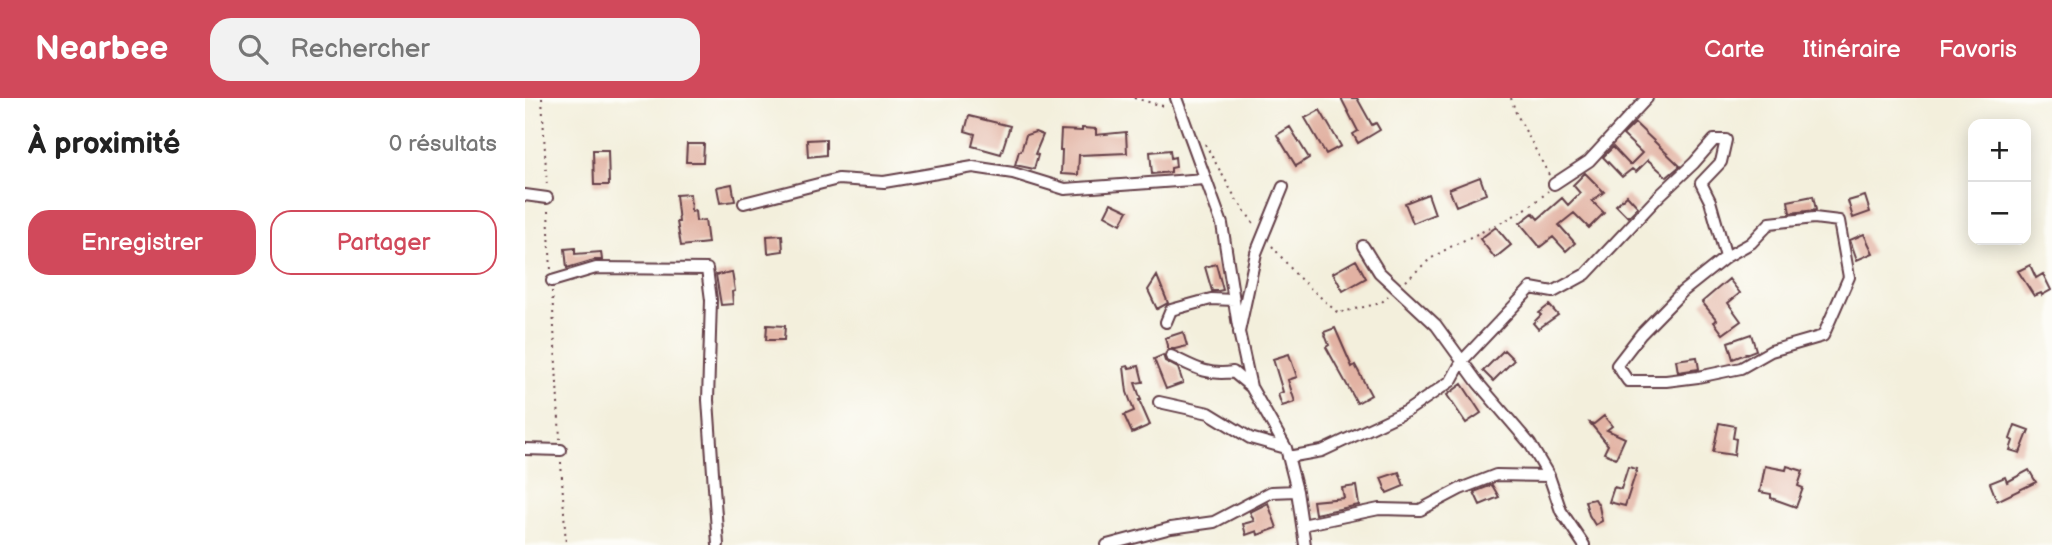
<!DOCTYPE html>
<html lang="fr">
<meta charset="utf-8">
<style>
body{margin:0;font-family:"Balsamiq Sans",sans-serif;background:#f2f2f2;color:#222}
.controls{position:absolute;right:21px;top:21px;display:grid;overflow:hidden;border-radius:14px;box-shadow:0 4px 18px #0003}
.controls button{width:63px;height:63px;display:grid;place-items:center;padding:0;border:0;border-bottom:2px solid #e0e0e0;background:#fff;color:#222;font:35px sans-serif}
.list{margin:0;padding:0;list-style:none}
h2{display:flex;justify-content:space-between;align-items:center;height:91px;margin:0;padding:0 28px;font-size:30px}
h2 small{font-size:23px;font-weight:400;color:#767676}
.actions{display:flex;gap:14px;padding:21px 28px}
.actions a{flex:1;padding:16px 0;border:2px solid #d1495b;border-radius:21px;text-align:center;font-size:24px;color:#d1495b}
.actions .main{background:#d1495b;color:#fff}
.icon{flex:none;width:38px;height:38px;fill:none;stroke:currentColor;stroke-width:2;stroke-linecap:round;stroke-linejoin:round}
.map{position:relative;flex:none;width:1527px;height:447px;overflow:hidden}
header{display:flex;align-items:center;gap:42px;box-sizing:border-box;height:98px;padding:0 35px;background:#d1495b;color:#fff}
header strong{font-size:33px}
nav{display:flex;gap:38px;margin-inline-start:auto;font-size:24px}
.search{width:490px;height:63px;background:#f2f2f2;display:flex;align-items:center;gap:18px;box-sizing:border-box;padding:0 24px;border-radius:21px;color:#767676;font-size:26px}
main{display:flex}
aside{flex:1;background:#fff}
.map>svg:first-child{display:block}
.building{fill:#e2b2a3}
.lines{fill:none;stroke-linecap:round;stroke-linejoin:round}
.minor-casing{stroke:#633e46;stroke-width:14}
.path{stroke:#633e46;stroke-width:2;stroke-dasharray:2 5;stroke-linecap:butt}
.minor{stroke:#fff;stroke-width:10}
</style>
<header>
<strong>Nearbee</strong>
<div class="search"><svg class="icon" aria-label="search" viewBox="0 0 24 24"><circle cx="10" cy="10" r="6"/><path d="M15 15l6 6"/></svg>Rechercher</div>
<nav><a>Carte</a><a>Itinéraire</a><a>Favoris</a></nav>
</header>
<main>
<aside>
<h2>À proximité<small>0 résultats</small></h2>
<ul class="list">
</ul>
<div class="actions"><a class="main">Enregistrer</a><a>Partager</a></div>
</aside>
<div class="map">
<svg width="1527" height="447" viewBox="0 0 1527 447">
<rect width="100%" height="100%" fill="#fdfcf7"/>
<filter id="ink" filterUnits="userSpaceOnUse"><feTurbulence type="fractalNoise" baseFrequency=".0143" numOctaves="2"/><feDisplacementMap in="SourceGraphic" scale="14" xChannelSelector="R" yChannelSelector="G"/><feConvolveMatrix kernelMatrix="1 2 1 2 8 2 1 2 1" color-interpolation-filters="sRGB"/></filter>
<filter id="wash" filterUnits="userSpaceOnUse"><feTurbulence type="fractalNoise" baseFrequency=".00686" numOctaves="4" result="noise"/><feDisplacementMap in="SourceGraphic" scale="28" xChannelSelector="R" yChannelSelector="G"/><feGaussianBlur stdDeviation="1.57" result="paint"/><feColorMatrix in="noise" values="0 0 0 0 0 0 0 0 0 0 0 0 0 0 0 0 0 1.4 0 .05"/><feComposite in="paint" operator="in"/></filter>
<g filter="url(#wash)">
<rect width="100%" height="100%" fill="#f3efdc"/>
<g id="blocks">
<!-- building -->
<path class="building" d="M816 0H832L847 27 851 25 855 32 833 45 828 36 833 33Z
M795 12 816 48 801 56 780 20Z
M444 18 485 28 476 56 447 48 450 36 440 33Z
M1110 25 1155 68 1142 79 1123 62 1111 74 1107 71 1097 79 1078 59 1088 49 1105 67 1117 55 1098 37Z
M765 29 784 60 771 68 752 37Z
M557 30 571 31V37L601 34 602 55 554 57 553 77 536 76 537 52H535L536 32 557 33Z
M510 34 518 37 510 56 513 57 509 71 490 67 494 53H496L501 37Z
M301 41V57L283 59 282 42Z
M162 46H179L178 64H161Z
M68 52H83L84 87H69Z
M645 52 646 60 650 59 651 69 646 70V74L627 76 625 54Z
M1060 75 1079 94 1067 103 1079 115 1064 130 1049 115 1034 127 1050 145 1041 153 1028 139 1015 149 995 125 1008 115 1013 121 1037 100 1043 107 1055 95 1048 87Z
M955 79 961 96 931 108 924 91Z
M207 86 210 103 195 105 192 89Z
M165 96 166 114 170 113 171 123 180 122 183 145 156 148 152 124H154L151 97Z
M903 96 910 116 888 125 880 105Z
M1102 97 1113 109 1103 119 1091 107Z
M1288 98 1291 112 1265 115 1263 103Z
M1340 98 1345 114 1328 120 1323 103Z
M586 105 603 113 596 126 580 117Z
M971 129 986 147 970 160 955 141Z
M1339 136 1348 155 1332 162 1325 142Z
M257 137 258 153 243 155 242 138Z
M50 150V156L76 154 77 162H69L42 170 40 151Z
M831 162 841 180 818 193 808 175Z
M691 166 698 192 693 193H687L680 169Z
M1505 167 1511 180 1518 176 1526 192 1517 197 1516 195 1509 198 1493 173Z
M207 174 210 193 207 194 208 206 196 207 191 177Z
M632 178 643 205 632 211 623 192Z
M1204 181 1215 195 1203 205 1216 223 1198 236 1189 224 1192 222 1177 204Z
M1024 207 1033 217 1013 231 1008 225 1016 217 1014 215Z
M242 227 260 228 259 242H241Z
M810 230 827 269 830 267 846 297 832 305 801 249 804 247 799 234Z
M658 234 662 248 650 251H643L640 240Z
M1226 236 1231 252 1208 261 1203 244Z
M979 252 989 262 968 283 958 273Z
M764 256 772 279 763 282 770 304 757 308 753 296 758 294 748 261Z
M638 257 640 263 653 270 658 285 641 291 629 261Z
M1172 259 1174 271 1153 274 1151 262Z
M603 268 604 270 614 268 618 284 610 285 616 302H614L625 327 607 335 599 317 609 313 602 294 599 269Z
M937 286 956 315 941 325 922 297Z
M1079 318 1087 328 1082 332 1100 340 1091 360 1079 355 1083 347 1065 325 1069 326Z
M1194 325 1210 328 1208 340 1211 341 1209 357 1188 354Z
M1490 327 1504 332 1495 355 1485 352 1488 343 1485 341Z
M1240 368 1261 372 1262 368 1278 373 1273 388 1278 390 1271 409 1246 400V396L1235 394Z
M1103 369 1112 371 1100 408 1084 404 1089 389 1096 391Z
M1504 372 1511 384 1472 403 1465 385 1480 379 1482 384Z
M874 374 879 388 862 395 856 380Z
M967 387 974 399 955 407 949 394Z
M831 388 834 407 790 416 788 403 819 400 817 390Z
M1070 401 1074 408 1077 423 1070 427 1064 417 1060 403Z
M743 405 752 430 733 437 732 433 721 437 718 426 729 423 725 414Z"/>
</g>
</g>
<g filter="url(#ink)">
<use href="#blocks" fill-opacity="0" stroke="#633e46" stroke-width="2"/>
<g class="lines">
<!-- minor casing -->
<g class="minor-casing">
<path id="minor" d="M651 0 697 126 713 228
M1029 86 1064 63 1122 0
M758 89 731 155 714 234 726 289 761 350 772 393 780 447
M0 97 22 100
M219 105 313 81 359 84 448 69 488 75 540 91 680 81
M838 148 854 174 911 227 953 285 1005 346 1024 378 1036 413 1059 447
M27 183 71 170 182 171 186 202 183 302 193 447
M641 224 646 212 686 201 709 202
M646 258C669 269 682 278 708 274L726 289
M634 304 684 315 725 340 761 350
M0 351 36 352
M763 359 797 353 882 313 926 283 937 263 1006 190 1028 194 1061 176 1134 98 1169 65 1189 42H1201L1196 64 1176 85 1185 103 1201 159 1226 145 1245 125 1289 120 1314 123 1324 179 1298 238 1246 253 1216 270 1173 279 1141 283H1103L1092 267 1116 236 1157 194 1201 159
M777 427 854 411 895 412 935 391 971 377 1024 378
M582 447 646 430 689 424 746 394 772 393"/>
</g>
<!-- path -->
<path class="path" d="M17 0 22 89
M609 0 642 9
M986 0 991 15 1024 77
M680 46 711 101 730 127
M23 113 26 173
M747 148 773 179 813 215 856 205 863 198
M881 183C890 175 899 165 910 158 944 136 993 123 1023 93
M27 193 35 341
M36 364 41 447"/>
<!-- minor -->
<use href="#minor" class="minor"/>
</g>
</g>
</svg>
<div class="controls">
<button>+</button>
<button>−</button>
</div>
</div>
</main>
